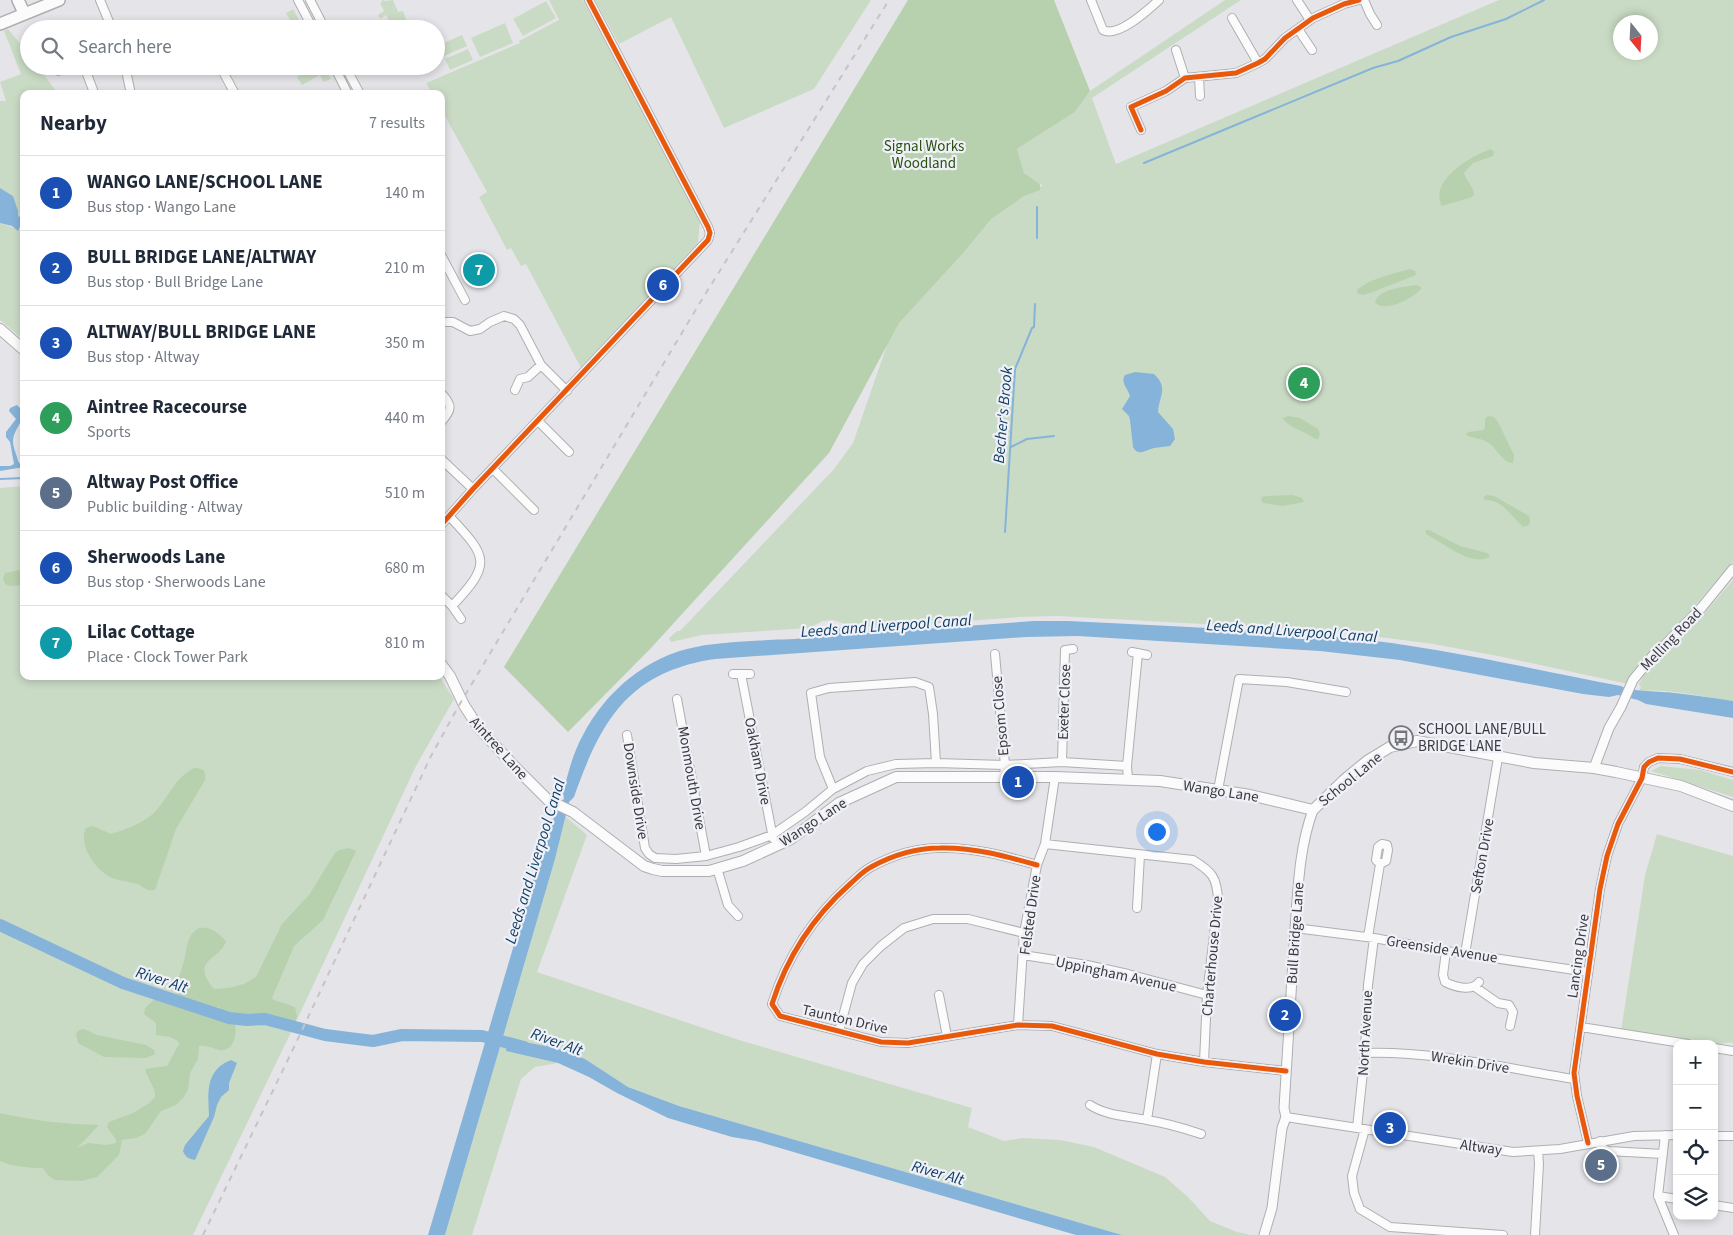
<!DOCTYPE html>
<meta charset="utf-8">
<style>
body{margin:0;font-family:"Source Sans 3",sans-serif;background:#f6f6f7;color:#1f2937}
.controls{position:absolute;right:15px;bottom:15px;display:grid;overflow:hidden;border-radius:10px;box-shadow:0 2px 8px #0003}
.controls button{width:45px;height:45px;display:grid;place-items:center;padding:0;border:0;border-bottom:1px solid #e0e1e3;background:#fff;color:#1f2937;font:25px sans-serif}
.compass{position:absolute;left:1613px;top:15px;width:45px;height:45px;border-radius:50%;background:#fff;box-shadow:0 2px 8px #0003;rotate:162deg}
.you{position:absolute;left:1156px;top:831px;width:18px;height:18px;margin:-12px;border:4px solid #fff;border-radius:50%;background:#1a73e8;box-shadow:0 0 0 8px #1a73e833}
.badge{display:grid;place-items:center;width:32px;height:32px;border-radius:50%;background:#0f766e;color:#fff;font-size:16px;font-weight:700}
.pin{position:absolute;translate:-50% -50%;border:2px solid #fff;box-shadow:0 1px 5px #0006}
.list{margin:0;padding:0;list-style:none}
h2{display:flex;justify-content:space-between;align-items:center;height:65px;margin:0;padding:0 20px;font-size:21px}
h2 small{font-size:16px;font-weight:400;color:#747a83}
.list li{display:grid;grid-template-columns:32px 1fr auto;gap:15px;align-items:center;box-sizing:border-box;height:75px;padding:0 20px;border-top:1px solid #e0e1e3}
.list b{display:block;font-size:19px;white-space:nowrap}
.list p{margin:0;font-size:16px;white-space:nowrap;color:#747a83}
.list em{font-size:16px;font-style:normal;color:#747a83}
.icon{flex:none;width:28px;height:28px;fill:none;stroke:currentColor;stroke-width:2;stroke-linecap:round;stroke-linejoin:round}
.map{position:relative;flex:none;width:1733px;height:1235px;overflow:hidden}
.search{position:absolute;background:#fff;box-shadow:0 2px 8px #0003;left:20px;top:20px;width:425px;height:55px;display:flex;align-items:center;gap:12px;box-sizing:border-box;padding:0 18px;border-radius:28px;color:#747a83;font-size:19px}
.panel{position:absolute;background:#fff;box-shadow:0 2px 8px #0003;left:20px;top:90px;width:425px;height:590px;border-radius:10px}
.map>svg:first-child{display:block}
.green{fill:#cadbc5;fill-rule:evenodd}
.forest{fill:#b7d0ae}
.water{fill:#86b3d9}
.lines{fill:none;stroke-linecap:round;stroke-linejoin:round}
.stream{stroke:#86b3d9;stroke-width:2}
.river{stroke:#86b3d9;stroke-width:12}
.minor-casing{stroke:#afafb1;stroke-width:10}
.tertiary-casing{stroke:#afafb1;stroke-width:11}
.secondary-casing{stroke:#afafb1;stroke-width:12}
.primary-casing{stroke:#afafb1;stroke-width:14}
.minor{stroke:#fbfbfc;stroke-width:8}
.tertiary{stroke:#fbfbfc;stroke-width:9}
.secondary{stroke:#fbfbfc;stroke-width:10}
.primary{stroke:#fbfbfc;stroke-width:11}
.rail{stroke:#c5c5c6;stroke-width:2;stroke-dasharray:6 6;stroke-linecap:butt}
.cycleway-casing{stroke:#f0f0f9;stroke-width:8}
.cycleway{stroke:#e8590c;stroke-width:5}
.labels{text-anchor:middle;stroke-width:4.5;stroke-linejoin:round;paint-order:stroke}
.park-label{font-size:15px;fill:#28520e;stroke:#f0f0f9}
.street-label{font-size:15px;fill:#3b3b3e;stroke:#f0f0f9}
.poi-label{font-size:15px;fill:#3b3b3e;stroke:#f0f0f9;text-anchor:start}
.water-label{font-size:16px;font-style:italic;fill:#0a3c5f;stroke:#f0f0f9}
</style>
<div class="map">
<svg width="1733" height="1235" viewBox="0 0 1733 1235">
<rect width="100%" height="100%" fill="#e5e5e9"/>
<!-- green -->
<path class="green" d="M382 0 386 1 393 0 398 12 403 11 410 29H394L386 15 380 19 378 15 384 11 380 3 382 2Z
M549 0H583L700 221 698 243 581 368 526 264 521 266 511 248 507 250 479 197 487 192 441 109V94H433L426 83 520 43 519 41 559 20Z
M595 0H871L814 89 724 128 671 17 619 44Z
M1225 0H1241L1092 98 1116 164 1499 0H1733V561L1681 622 1696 623 1733 580V701C1704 697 1667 688 1639 691L1641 688 1639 684C1647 669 1656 658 1671 649L1657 645 1643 659 1628 684 1503 657 1433 644 1334 631 1296 629 1057 616 1020 617 897 626 854 627 833 620 823 621 809 628 702 635 671 642 669 638 677 631H680L834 469 853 443 895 322 990 213 1037 187 1043 186 1024 173 1017 149 1075 112 1090 91ZM1620 22H1650V52H1620Z
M546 1 556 18 523 36 513 19Z
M293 9 304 29H273L290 20 286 13Z
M505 23 513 43 480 57 471 38Z
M8 29 29 54V66H38L58 94H24V219L18 216 13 196 0 188V101H6L0 82 21 74 4 31Z
M462 35 467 46 444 56 439 45Z
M468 49 473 60 450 70 445 59Z
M315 66H324L331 79 323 82 320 75 302 85 297 77Z
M24 221V340L0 320V223L20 230Z
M24 486V676H439L454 699 416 766 295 1024 193 1235H0V488Z
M1661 766 1700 770 1733 780V797L1651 771Z
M565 816 587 835 537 972 739 1040 972 1108 968 1127 1004 1141 1023 1138 1060 1140 1094 1147 1165 1177 1187 1196 1210 1221 1237 1232 1251 1235H1122L679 1106 628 1087 585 1059 556 1048 506 1051 558 1063 535 1067 521 1079 472 1235H445L555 859Z
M1657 834 1733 856V1043C1721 1042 1723 1045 1714 1046V1044H1698L1621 1031 1645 875Z"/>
<!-- forest -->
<path class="forest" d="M908 0H1054L1090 91 1075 112 1017 149 1024 173 1040 184V190L1024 196 991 219 963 253 899 323 829 453 651 648 568 732 504 667Z
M1491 149 1494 152 1493 156 1473 163 1464 173C1466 181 1474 187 1474 195L1472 197 1442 206C1428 181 1472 155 1491 149Z
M1410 269 1415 271 1416 275 1370 293 1363 295 1357 293V290C1371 278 1392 274 1410 269Z
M1416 285 1421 287V289C1413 298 1384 314 1375 302 1379 289 1403 287 1416 285Z
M1288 416 1300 418 1318 429 1320 434 1318 439H1315C1307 432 1287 427 1283 418Z
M1488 416 1494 417 1498 422 1514 455 1513 463C1503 463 1497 449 1489 443 1482 438 1474 439 1466 435L1468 432 1484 430 1485 427V419Z
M1293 495 1302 498 1304 502 1283 506 1263 503 1261 500 1262 497 1266 496Z
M1487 495 1494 496 1529 516 1530 521 1529 525 1523 527C1512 517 1502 499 1485 500L1483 497Z
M1426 530H1429L1460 546 1487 553 1490 557C1470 567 1444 543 1426 534Z
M24 569V585L10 586 5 584 3 578 5 573Z
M194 768C203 768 207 771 205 780L176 829 155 890C147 892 144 887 137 884 128 881 118 881 110 877 95 869 78 845 86 828L93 826 111 834C125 830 142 823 153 814 168 799 174 778 194 768Z
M349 848 356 851 323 920 294 946 272 998 274 1000 295 1007 297 1016 295 1024 263 1016 228 1014 218 1010 219 1005 217 1009 177 995C175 981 182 971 185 957 186 952 186 947 188 942 196 919 213 927 226 941 220 961 189 959 214 989L228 988 244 984 256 977 282 924 309 895 335 853 339 850Z
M157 997 187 1005 213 1016 211 1021 214 1017 235 1024C237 1035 234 1052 219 1050 212 1048 206 1045 199 1046L198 1059 190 1073 188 1090 183 1098 176 1105 161 1111 145 1134 136 1138 122 1140 119 1155 97 1177 82 1181 54 1180 47 1174 43 1168C28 1168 14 1167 0 1161V1113C35 1121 63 1124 99 1125L77 1148 88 1143 106 1145 116 1143V1140L107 1127 109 1122 133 1113 148 1104 155 1097C156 1088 147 1078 145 1069L167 1066 179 1044 178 1041 170 1037 156 1035V1023L144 1014 145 1008Z
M84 1029 97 1035 146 1045 154 1050 155 1054 146 1058 104 1057 78 1043 76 1034 79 1030Z"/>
<!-- water -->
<path class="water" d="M0 188 13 196 18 211V216L24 219 18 231 12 226 0 223Z
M1135 372 1154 374C1169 388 1159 396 1158 412L1173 429 1175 439 1170 446C1165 447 1159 447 1154 448 1146 450 1138 457 1133 447L1130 420 1129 416 1122 409 1130 396C1128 388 1120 383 1125 375Z
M17 405 23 411C22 425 13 431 13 441 13 448 17 455 18 461L20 464 24 463V467L0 471V466H10L14 464 10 442 6 437V432L16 419 9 411 10 408Z
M1034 621H1068C1162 626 1255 629 1349 638 1440 647 1531 669 1621 686 1629 692 1662 691 1675 693 1694 695 1714 698 1733 701V718L1646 704 1638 700 1618 695 1609 697 1583 694 1400 660 1320 651 1078 636 1026 637 715 659C628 672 601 721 574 797L569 802 555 859 445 1235H428L545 840 556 812 559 811 564 798 563 793C568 773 573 753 583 735 605 692 647 656 696 647 720 642 744 642 768 640 781 639 797 640 810 637 820 634 826 624 838 626 844 628 848 633 855 634Z
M508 1039 556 1048 585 1059 628 1087 679 1106 1122 1235H1076L756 1141 732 1137 668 1118 617 1093 589 1077 558 1063 506 1051Z
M231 1060 237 1063 229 1083V1090L221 1097 217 1105 214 1117 195 1160C189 1159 185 1157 183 1151L185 1145 209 1116C208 1093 205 1070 231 1060Z"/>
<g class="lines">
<!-- stream -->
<path class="stream" d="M1144 163 1373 68 1398 61 1451 37 1506 19 1544 0
M1037 207V238
M1011 447 1027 439 1054 436
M0 479 24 478
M1005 532 1015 369 1032 328 1034 327 1035 304"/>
<!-- river -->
<path class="river" d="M0 925 123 983 229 1018 247 1020 265 1019 325 1035 373 1041 402 1035 482 1036 524 1047"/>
<!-- minor casing -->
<g class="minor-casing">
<path id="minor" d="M100 0 112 29
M298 0 313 29
M310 0 325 29
M1091 0 1103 30C1118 38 1148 10 1159 0
M1297 0 1310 20
M1364 0 1370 14 1377 25
M1232 18 1258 63
M175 29C184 25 191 23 199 29
M1298 29 1312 50
M1176 50 1185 78
M84 66 93 90
M125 66 131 94
M220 66 235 94
M334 66 348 94
M345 66 360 94
M58 71 70 66
M1199 77 1200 96
M1141 130 1131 107 1166 91 1185 78 1236 73 1258 63 1265 59 1285 38 1313 18 1344 4 1359 0
M441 255 465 300
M441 322H453L470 331 480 329 490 322 504 316 514 319 520 325 541 365 567 391
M515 390 520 379 528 377 541 365
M441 393C453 405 452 410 441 422
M538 421 569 452
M441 459 473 489
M493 469 534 510
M441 525 473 489 708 240 710 233 708 227 589 0
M442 596 452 606C492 564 488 557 450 517
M452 606 461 619
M1132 652 1147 655
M995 654 1005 765 1004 778
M733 674H750
M741 674 773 838
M677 699 706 856
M627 735 645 848 649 854 655 858 676 859 706 856 739 847 772 835 805 812 833 789 867 771 896 764 936 763 1005 765 1062 762 1127 766 1128 779
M1062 762 1065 650 1073 649
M1127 766 1138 653
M833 789 820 757 811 693 829 688 915 682 929 687 933 714 936 763
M1218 790 1239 679 1287 682 1346 692
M1045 844 1193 860C1212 872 1217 877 1218 900L1207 995 1204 1062
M1382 844 1387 845 1388 850 1386 861 1380 864 1376 860 1378 847Z
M1037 865C1005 856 973 847 940 848 916 848 891 856 871 867 863 871 857 878 850 884 814 916 787 957 772 1004L780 1016 881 1042 908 1043 1018 1025 1052 1026 1157 1054 1204 1062 1286 1071
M717 868 728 905 738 916
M1137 908 1140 855
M1295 928 1374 938 1446 951 1588 972
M1368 937 1380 864
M1446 951 1443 975 1445 982C1455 987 1472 992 1479 982
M1465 954 1498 758
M1023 955 1087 965 1128 974 1207 995
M1475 987 1498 1003 1509 1005 1513 1012 1510 1026
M939 995 947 1036
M1018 1025 1024 933 1037 865 1045 844 1055 777
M1581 1027 1688 1044
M839 1031 852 983 863 964 881 946 904 928 933 919H968L1024 933
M1714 1048 1733 1051
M1365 1053C1435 1051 1505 1068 1574 1079
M1090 1105C1107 1116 1128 1116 1147 1120 1166 1123 1183 1128 1201 1134
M1286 1117 1513 1152 1560 1149 1634 1136 1677 1135
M1147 1120 1157 1054
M1357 1128 1365 1053 1368 985 1374 938
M1365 1129 1352 1176 1354 1193 1360 1209 1390 1227 1503 1235
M1665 1135 1658 1196 1674 1235
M1714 1136H1733
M1600 1141 1602 1148 1608 1151 1663 1154
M1588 1143 1577 1096 1574 1073 1600 889 1607 856 1618 824 1642 778 1644 767 1649 762 1658 758 1680 759 1733 772
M1658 1196 1677 1199
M1714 1205 1733 1208
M1535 1235 1539 1164 1538 1151"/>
</g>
<!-- tertiary casing -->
<g class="tertiary-casing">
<path id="tertiary" d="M1594 768 1609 728 1621 707 1633 680 1655 653 1663 647 1702 607 1733 569
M1264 1235 1272 1208 1282 1128 1286 1117 1284 1108C1288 1048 1291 989 1295 929 1298 889 1299 848 1313 810"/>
</g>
<!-- secondary casing -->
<g class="secondary-casing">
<path id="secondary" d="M0 329 24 350
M441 664 450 676 464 705 478 727 515 767 548 800 573 812 644 866 653 869 662 871H709L743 861 791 839 839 803 896 777H1055L1160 781 1250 795 1313 810 1344 780 1367 761 1390 747 1417 741 1534 763 1594 768 1616 772 1681 786 1733 806"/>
</g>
<!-- primary casing -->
<g class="primary-casing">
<path id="primary" d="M18 0 24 13
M0 24 59 0"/>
</g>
<!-- minor -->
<use href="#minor" class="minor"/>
<!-- tertiary -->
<use href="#tertiary" class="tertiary"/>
<!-- secondary -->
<use href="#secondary" class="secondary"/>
<!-- primary -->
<use href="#primary" class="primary"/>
<!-- rail -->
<path class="rail" d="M203 1235 295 1045 431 756 458 707 701 301 889 0"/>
<!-- cycleway casing -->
<g class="cycleway-casing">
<path id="cycleway" d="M1141 130 1131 107 1166 91 1185 78 1236 73 1258 63 1265 59 1285 38 1313 18 1344 4 1359 0
M441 525 473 489 708 240 710 233 708 227 589 0
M1037 865C1005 856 973 847 940 848 916 848 891 856 871 867 863 871 857 878 850 884 814 916 787 957 772 1004L780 1016 881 1042 908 1043 1018 1025 1052 1026 1157 1054 1204 1062 1286 1071
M1588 1143 1577 1096 1574 1073 1600 889 1607 856 1618 824 1642 778 1644 767 1649 762 1658 758 1680 759 1733 772"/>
</g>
<!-- cycleway -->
<use href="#cycleway" class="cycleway"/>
</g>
<!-- icons -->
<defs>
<g id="bus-ring" transform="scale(1.25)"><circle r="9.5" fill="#f0f0f9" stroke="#76767a" stroke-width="1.5"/><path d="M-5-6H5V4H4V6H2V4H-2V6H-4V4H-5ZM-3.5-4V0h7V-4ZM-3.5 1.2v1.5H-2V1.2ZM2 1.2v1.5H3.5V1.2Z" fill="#76767a"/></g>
</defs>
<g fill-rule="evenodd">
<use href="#bus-ring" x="1401" y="738"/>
</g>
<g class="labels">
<!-- park labels -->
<g class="park-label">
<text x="924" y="151">Signal Works<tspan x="924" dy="17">Woodland</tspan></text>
</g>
<!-- street labels -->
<g class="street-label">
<text transform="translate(1671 639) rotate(-46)" y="5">Melling Road</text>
<text transform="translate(1064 702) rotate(-88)" y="5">Exeter Close</text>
<text transform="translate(1000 716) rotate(-95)" y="5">Epsom Close</text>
<text transform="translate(499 748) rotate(48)" y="5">Aintree Lane</text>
<text transform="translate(758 761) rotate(79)" y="5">Oakham Drive</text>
<text transform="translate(692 778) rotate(80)" y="5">Monmouth Drive</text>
<text transform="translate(1350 779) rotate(-39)" y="5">School Lane</text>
<text transform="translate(636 791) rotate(81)" y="5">Downside Drive</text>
<text transform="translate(1221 791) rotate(9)" y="5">Wango Lane</text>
<text transform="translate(813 822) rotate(-33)" y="5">Wango Lane</text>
<text transform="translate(1482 856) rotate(-80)" y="5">Sefton Drive</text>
<text transform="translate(1030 915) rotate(-82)" y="5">Felsted Drive</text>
<text transform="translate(1295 933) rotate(-86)" y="5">Bull Bridge Lane</text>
<text transform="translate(1442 949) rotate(9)" y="5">Greenside Avenue</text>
<text transform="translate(1212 956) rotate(-85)" y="5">Charterhouse Drive</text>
<text transform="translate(1578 956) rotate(-82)" y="5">Lancing Drive</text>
<text transform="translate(1116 974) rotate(12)" y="5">Uppingham Avenue</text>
<text transform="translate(845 1019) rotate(13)" y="5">Taunton Drive</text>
<text transform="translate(1365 1033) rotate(-87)" y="5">North Avenue</text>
<text transform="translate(1470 1062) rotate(9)" y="5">Wrekin Drive</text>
<text transform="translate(1481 1147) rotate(8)" y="5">Altway</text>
</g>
<!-- poi labels -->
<g class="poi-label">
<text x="1418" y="734">SCHOOL LANE/BULL<tspan x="1418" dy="17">BRIDGE LANE</tspan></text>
</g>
<!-- water labels -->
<g class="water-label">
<text transform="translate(1002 415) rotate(-85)" y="6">Becher's Brook</text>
<text transform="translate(886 625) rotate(-4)" y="6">Leeds and Liverpool Canal</text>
<text transform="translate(1292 630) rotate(4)" y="6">Leeds and Liverpool Canal</text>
<text transform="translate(534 861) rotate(-73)" y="6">Leeds and Liverpool Canal</text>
<text transform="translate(162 979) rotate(18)" y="6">River Alt</text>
<text transform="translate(557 1041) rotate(20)" y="6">River Alt</text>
<text transform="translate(938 1172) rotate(16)" y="6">River Alt</text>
</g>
</g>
</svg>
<div class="controls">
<button>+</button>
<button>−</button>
<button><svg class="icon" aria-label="locate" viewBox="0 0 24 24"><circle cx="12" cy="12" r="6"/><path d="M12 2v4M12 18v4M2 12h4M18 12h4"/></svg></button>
<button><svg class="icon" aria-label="layers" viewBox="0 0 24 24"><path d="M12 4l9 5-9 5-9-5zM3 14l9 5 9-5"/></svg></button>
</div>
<svg class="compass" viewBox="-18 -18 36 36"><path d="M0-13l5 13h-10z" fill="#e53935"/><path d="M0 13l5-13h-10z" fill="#747a83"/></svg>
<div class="you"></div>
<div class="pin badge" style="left:1018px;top:782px;background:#1a4fb4">1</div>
<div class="pin badge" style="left:1285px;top:1015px;background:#1a4fb4">2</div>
<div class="pin badge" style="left:1390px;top:1128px;background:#1a4fb4">3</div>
<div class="pin badge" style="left:1304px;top:383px;background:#2e9e5b">4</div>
<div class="pin badge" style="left:1601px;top:1165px;background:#5c6f8a">5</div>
<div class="pin badge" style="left:663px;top:285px;background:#1a4fb4">6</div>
<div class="pin badge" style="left:479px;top:270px;background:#0f9aa8">7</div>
<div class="search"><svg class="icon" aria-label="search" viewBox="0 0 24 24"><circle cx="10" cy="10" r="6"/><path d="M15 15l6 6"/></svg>Search here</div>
<section class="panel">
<h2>Nearby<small>7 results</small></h2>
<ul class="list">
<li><span class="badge" style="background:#1a4fb4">1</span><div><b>WANGO LANE/SCHOOL LANE</b><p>Bus stop · Wango Lane</p></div><em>140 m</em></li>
<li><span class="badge" style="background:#1a4fb4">2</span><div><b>BULL BRIDGE LANE/ALTWAY</b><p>Bus stop · Bull Bridge Lane</p></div><em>210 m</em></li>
<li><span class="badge" style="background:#1a4fb4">3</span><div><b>ALTWAY/BULL BRIDGE LANE</b><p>Bus stop · Altway</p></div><em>350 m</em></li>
<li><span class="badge" style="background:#2e9e5b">4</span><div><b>Aintree Racecourse</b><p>Sports</p></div><em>440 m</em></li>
<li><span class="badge" style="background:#5c6f8a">5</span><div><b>Altway Post Office</b><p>Public building · Altway</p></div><em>510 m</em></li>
<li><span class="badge" style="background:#1a4fb4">6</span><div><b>Sherwoods Lane</b><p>Bus stop · Sherwoods Lane</p></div><em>680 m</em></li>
<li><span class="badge" style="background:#0f9aa8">7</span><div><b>Lilac Cottage</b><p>Place · Clock Tower Park</p></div><em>810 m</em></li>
</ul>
</section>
</div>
